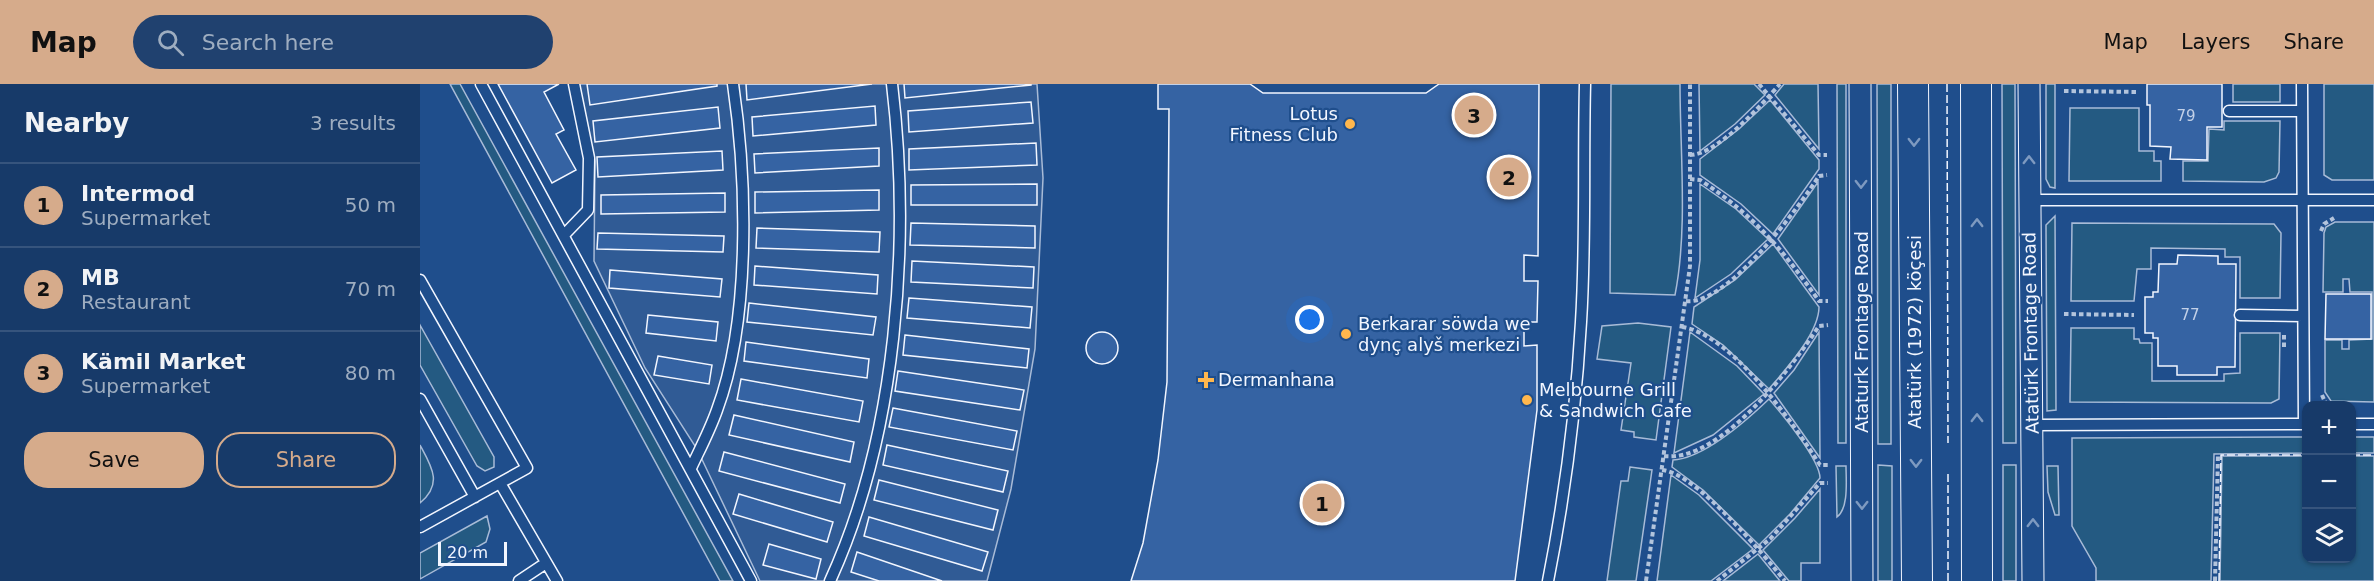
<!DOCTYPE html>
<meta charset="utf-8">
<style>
body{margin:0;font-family:"DejaVu Sans",sans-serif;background:#20416f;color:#f1f3f6}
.controls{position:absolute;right:18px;bottom:18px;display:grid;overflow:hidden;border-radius:12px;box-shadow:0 2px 4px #0004}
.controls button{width:54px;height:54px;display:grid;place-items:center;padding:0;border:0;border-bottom:2px solid #36547d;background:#173a69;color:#f1f3f6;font:30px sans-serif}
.scale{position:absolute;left:18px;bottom:15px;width:69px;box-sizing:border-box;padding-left:6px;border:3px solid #f2f6ff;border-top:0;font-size:16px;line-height:21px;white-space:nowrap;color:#f2f6ff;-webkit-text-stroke:4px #1f4e8c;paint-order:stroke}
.you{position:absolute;left:890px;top:236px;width:21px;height:21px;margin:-15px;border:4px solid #fff;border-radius:50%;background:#1a73e8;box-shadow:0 0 0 9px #1a73e833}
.badge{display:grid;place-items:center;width:39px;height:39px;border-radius:50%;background:#d6ab8b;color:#111;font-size:20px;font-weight:700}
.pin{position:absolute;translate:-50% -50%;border:3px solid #fff;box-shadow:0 2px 6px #0006}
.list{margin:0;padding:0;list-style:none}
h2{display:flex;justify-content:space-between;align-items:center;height:78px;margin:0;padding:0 24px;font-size:26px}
h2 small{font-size:20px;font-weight:400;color:#9eadc0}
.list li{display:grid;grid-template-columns:39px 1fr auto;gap:18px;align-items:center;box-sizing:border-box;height:84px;padding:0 24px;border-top:2px solid #36547d}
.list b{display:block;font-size:22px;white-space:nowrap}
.list p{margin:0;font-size:20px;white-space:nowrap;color:#9eadc0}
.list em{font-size:20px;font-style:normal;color:#9eadc0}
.actions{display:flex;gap:12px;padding:18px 24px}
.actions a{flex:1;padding:14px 0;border:2px solid #d6ab8b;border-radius:24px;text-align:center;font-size:21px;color:#d6ab8b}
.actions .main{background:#d6ab8b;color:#111}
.icon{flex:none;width:33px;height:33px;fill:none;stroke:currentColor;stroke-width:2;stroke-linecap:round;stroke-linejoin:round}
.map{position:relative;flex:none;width:1954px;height:497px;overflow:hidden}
header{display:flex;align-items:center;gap:36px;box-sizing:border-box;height:84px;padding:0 30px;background:#d6ab8b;color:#111}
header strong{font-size:28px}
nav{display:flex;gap:33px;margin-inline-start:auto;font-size:21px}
.search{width:420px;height:54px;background:#20416f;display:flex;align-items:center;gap:15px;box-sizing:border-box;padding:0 21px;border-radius:33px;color:#9eadc0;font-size:22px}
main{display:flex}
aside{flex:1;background:#173a69}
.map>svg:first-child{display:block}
.green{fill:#245a82;stroke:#a8bbd7;stroke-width:1.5}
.parking{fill:#305b95;stroke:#a8bbd7;stroke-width:1.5}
.building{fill:#3563a3;stroke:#f2f6ff;stroke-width:1.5}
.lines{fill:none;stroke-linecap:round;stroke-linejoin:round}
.service-casing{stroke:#f2f6ff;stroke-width:13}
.minor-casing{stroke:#f2f6ff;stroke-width:23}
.secondary-casing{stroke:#f2f6ff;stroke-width:32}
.path{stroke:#b3c4dc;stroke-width:4;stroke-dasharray:4.5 3;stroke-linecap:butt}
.service{stroke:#1f4e8c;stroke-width:10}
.minor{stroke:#1f4e8c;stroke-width:21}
.secondary{stroke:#1f4e8c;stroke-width:30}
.fence{stroke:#f2f6ff;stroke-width:1.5;stroke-dasharray:8 3;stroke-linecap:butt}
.oneway{stroke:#7e9ac0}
.poi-dot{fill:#ffb74d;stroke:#1f4e8c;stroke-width:2}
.labels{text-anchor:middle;stroke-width:4.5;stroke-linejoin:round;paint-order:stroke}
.number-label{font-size:15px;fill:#c3d1e8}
.poi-label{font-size:18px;fill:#f2f6ff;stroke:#1f4e8c;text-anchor:start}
.street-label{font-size:18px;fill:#f2f6ff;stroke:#1f4e8c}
</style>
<header>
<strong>Map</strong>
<div class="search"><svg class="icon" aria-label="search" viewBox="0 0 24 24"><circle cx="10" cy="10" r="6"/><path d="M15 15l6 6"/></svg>Search here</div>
<nav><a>Map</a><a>Layers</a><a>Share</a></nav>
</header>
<main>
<aside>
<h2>Nearby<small>3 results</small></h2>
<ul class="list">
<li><span class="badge">1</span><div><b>Intermod</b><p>Supermarket</p></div><em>50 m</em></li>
<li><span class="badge">2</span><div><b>MB</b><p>Restaurant</p></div><em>70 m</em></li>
<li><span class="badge">3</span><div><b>Kämil Market</b><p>Supermarket</p></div><em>80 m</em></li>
</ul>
<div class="actions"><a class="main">Save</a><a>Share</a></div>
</aside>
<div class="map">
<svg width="1954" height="497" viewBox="0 0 1954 497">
<rect width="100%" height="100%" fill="#1f4e8c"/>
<!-- green -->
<path class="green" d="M30 0H40L313 497H300Z
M1191 0H1260C1260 68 1268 145 1255 211L1190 209Z
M1279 0H1334L1345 11 1315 40 1280 67Z
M1364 0H1398L1399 65 1355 11Z
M1417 0H1426V359H1418Z
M1457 0H1471V360H1458Z
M1582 0H1595L1596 359H1583Z
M1626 0H1635V104L1630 103 1626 95Z
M1813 0H1860V18H1813Z
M1904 0H1954V96H1912L1904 91Z
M1350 16 1399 76V85L1353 150 1321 120 1280 91V75L1319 45Z
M1650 24H1719V67H1734V77H1741V97H1649Z
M1804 37H1860L1859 88 1856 94 1844 98 1763 97V77H1788L1789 45 1804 46Z
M1398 98 1399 211 1358 155Z
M1280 100 1316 125 1348 155 1311 190 1275 214 1280 176Z
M1635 132 1636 326 1627 327 1626 141Z
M1915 138H1954V318L1911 317 1905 308V256H1922V265H1929V256L1952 255V208H1930L1929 195H1923V208H1903L1904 149 1906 143Z
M1652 139 1854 140 1861 149 1860 214H1820V173H1805V165L1731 164V185H1717L1714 217H1651Z
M1353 160 1399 223C1399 249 1366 285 1349 305L1303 261 1272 240 1274 223 1315 196Z
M1218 239 1251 243 1236 356 1214 353V348L1201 346 1211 279 1177 275 1182 242Z
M0 241 74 373V383L65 387 57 382 0 281Z
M1651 244H1714V255H1719L1720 259H1732V297H1804V290L1820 289V249H1860L1859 315 1851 319 1650 318Z
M1270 248 1317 282 1344 310 1293 351 1254 369Z
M1399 248 1400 374 1354 309 1374 286Z
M1349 315C1362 330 1400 376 1400 394L1370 430 1339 461 1283 406 1252 383 1253 376C1285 374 1326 337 1349 315Z
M1886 353V369L1794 370 1791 497H1676V484L1652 442V354Z
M1932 353H1954V369H1932Z
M0 361C12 383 23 400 0 419Z
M1802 372H1886V474H1932V372H1954V497H1800Z
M1458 381 1472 382V497H1458Z
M1583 381H1596V497H1583Z
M1416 382H1426C1426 396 1429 424 1417 433Z
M1627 382H1638L1639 431H1635L1628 408Z
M1210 383 1232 386 1216 497H1187L1201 397H1208Z
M1251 391 1279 411 1333 465 1291 497H1237Z
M1400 405V479H1381V497H1369L1343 466 1375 434Z
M67 432 70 445 66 458 0 495V469Z
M1338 470 1360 497H1303Z"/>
<!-- parking -->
<path class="parking" d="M157 0H617L623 94 615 265 591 405 567 497H340L277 365 225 284 174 177 175 77Z"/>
<!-- building -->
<path class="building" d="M78 0H139L124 8 144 46 136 50 156 86 132 99Z
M167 0H297V2L170 21Z
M326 0H452L327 16Z
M484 0H611V1L485 14Z
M738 0H830L843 9H1006L1019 0H1119L1118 172 1104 171V197H1118L1117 238H1104V262L1117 261V326L1095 497H711L723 459 738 376 747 298 749 25H738Z
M1727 0H1802V43H1787V76L1750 75 1751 63 1730 62V21H1727Z
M611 18 613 39 489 48 488 27Z
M455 22 456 41 333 52 332 33Z
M298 23 300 44 175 58 173 37Z
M616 59 617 81 489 86V65Z
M459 64V82L335 89 334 70Z
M302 67 303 86 178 93 177 73Z
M617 100V121H491V101Z
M459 106V126L335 129V108Z
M305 109V128L181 130V111Z
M491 139 615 142V164L490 161Z
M337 144 460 148 459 168 336 164Z
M178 149 304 152 303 168 177 165Z
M1758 171 1798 172V180H1816L1815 283H1797V291H1757V282H1738V254H1733V249H1725V213H1733V208H1738L1739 180H1757Z
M492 177 614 183 613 204 491 198Z
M335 182 458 191 457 210 334 201Z
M190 186 302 195 300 213 189 204Z
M1906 210H1951V255H1905Z
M489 214 612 223 610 244 487 234Z
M329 219 456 233 453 251 327 238Z
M228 231 298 238 296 257 226 249Z
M666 264a16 16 0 1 1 32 0a16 16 0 1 1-32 0Z
M485 251 609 265 607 284 483 271Z
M326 258 449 275 447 294 324 277Z
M238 272 292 281 289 300 234 291Z
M478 287 604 306 600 326 475 307Z
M321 295 443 317 439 338 317 316Z
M473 324 597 347 593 366 469 343Z
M314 331 434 358 430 378 309 351Z
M467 361 588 387 583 408 463 381Z
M304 368 425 400 420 419 299 387Z
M459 396 578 426 573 446 454 416Z
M319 410 413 438 407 458 313 430Z
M449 433 568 468 562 487 444 452Z
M349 460 401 475 396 495 343 481Z
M437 468 522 497H459L431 488Z"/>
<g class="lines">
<!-- service casing -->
<g class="service-casing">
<path id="service" d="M61 0 331 497
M1882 0 1884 340
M1809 27H1882
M1609 116H1954
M144 151 168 126 169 74 154 0
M0 196 107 384 0 443
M1820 231 1883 232
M0 315 55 413
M1932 340H1954
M1612 341 1886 340
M271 384C280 365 290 346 297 326 331 235 327 95 313 0
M80 399 137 497
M99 497 126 479
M410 497C477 351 491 158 472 0
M1128 497C1145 411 1156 326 1161 238 1166 159 1163 79 1165 0"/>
</g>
<!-- minor casing -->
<g class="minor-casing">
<path id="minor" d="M1440 0 1442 497
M1609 0 1613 497"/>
</g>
<!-- secondary casing -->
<g class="secondary-casing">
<path id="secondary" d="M1493 0 1497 497
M1556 0 1557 497"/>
</g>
<!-- path -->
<path class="path" d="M1339 0 1399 71H1407
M1644 7 1719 8
M1270 71C1297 71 1342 20 1360 0
M1270 95 1280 96C1335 132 1361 164 1399 217H1408
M1901 147 1904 140 1914 134
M1266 217C1307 222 1378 124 1399 92L1407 91
M1644 230 1714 231
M1262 243C1312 250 1374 341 1400 381H1408
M1864 263V248
M1902 311 1905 318 1913 322
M1244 372C1300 379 1372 283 1399 242L1408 241
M1242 386C1276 389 1342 469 1365 497
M1226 497 1270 182V0
M1297 497 1350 455 1400 399H1408
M1795 497 1798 371"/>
<!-- service -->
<use href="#service" class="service"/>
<!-- minor -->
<use href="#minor" class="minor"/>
<!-- secondary -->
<use href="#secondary" class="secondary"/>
<!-- fence -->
<path class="fence" d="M1527 0 1528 359
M1932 371H1954
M1528 390V497
M1799 497 1801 371H1886"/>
</g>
<!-- one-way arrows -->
<defs><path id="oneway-chevron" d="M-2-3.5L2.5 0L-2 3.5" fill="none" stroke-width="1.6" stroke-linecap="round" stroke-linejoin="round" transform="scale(1.5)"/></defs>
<g class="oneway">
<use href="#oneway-chevron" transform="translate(1494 58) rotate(90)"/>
<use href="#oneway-chevron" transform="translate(1609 76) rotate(-90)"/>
<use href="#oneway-chevron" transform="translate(1441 100) rotate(90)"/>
<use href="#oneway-chevron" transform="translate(1557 139) rotate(-90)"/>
<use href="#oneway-chevron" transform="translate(1557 334) rotate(-90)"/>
<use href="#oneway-chevron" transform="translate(1496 379) rotate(90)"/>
<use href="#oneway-chevron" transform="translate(1442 421) rotate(90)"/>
<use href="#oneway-chevron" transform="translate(1613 439) rotate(-90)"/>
</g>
<!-- markers -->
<g class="poi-dot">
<circle cx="930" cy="40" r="6"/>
<circle cx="926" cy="250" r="6"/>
<path d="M783 287h6v6h6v6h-6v6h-6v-6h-6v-6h6z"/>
<circle cx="1107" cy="316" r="6"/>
</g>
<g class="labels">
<!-- number labels -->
<g class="number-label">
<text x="1766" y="37">79</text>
<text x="1770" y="236">77</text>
</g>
<!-- poi labels -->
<g class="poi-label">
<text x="918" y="36" text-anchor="end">Lotus<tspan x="918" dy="21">Fitness Club</tspan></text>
<text x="938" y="246">Berkarar söwda we<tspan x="938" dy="21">dynç alyš merkezi</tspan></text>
<text x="798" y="302">Dermanhana</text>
<text x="1119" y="312">Melbourne Grill<tspan x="1119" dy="21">&amp; Sandwich Cafe</tspan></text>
</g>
<!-- street labels -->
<g class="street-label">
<text transform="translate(1442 248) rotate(-90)" y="6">Ataturk Frontage Road</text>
<text transform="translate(1495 248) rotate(-90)" y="6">Atatürk (1972) köçesi</text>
<text transform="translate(1611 249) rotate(-91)" y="6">Atatürk Frontage Road</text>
</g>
</g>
</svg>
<div class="controls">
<button>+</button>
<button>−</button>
<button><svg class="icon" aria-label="layers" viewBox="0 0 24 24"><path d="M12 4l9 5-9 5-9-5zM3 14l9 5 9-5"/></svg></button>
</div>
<div class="scale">20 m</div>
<div class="you"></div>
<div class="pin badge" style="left:902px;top:419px">1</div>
<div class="pin badge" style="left:1089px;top:93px">2</div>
<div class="pin badge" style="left:1054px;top:31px">3</div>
</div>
</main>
